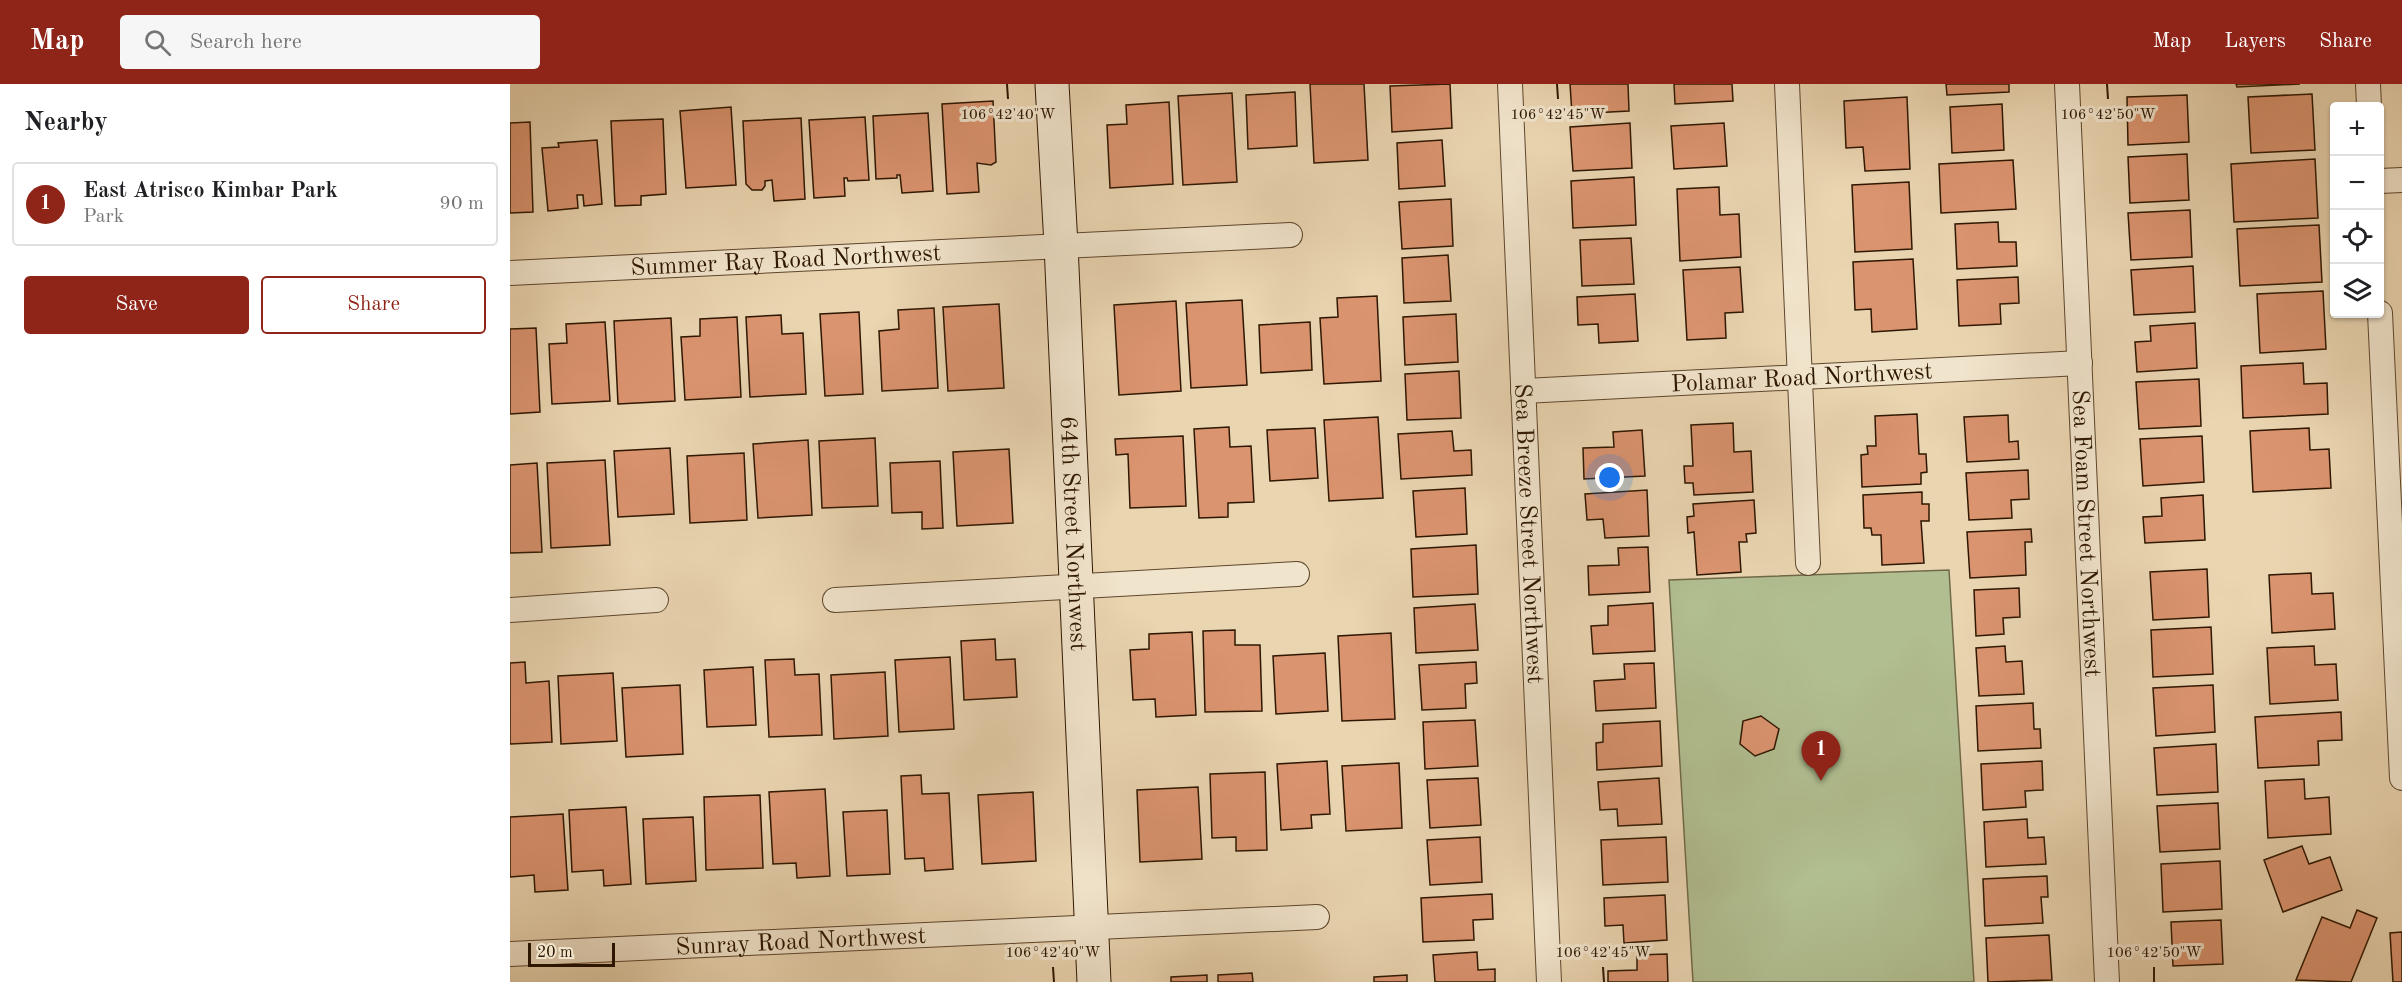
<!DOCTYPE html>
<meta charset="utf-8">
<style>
body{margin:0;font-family:"Old Standard TT",serif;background:#f6f6f6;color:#202124}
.controls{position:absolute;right:18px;top:18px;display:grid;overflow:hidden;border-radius:6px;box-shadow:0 2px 4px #0004}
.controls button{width:54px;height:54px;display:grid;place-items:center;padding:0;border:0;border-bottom:2px solid #e0e0e0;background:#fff;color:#202124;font:30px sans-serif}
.scale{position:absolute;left:18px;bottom:15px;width:87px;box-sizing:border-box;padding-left:6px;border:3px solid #2e1700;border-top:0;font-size:16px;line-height:21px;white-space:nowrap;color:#2e1700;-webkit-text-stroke:4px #f1e4cc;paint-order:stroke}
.you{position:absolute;left:1100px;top:394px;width:21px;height:21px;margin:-15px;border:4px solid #fff;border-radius:50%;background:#1a73e8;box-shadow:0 0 0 9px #1a73e833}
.badge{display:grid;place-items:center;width:39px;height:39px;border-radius:50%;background:#8f2418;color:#fff;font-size:20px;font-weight:700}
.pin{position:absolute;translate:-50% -50px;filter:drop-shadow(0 2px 3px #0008)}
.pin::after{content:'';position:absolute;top:32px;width:21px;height:18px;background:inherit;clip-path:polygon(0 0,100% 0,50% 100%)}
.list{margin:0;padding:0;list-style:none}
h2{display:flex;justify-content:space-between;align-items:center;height:78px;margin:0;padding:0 24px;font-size:26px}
h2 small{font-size:20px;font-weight:400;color:#757577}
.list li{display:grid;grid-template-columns:39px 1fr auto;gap:18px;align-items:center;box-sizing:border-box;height:84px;margin:0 12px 12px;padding:0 12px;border:2px solid #e0e0e0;border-radius:6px}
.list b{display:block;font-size:22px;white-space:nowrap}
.list p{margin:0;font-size:20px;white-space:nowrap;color:#757577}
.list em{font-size:20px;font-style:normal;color:#757577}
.actions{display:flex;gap:12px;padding:18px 24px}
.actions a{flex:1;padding:14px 0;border:2px solid #8f2418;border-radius:6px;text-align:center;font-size:21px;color:#8f2418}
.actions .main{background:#8f2418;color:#fff}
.icon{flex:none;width:33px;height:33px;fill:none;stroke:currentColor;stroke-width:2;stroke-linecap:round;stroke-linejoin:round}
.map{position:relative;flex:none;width:1892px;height:898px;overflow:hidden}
header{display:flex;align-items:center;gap:36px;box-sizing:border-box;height:84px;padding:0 30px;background:#8f2418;color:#fff}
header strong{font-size:28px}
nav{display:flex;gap:33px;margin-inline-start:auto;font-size:21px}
.search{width:420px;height:54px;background:#f6f6f6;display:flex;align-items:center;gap:15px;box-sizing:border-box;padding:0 21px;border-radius:6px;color:#757577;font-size:22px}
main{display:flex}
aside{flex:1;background:#fff}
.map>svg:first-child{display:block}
.green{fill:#b1be90;stroke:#706a48;stroke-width:1.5}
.building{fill:#db9470;stroke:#2e1700;stroke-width:1.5}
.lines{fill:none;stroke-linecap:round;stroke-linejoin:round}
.street-casing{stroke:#5d462c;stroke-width:26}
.secondary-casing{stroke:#2e1700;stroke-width:35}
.street{stroke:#f1e4cc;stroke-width:24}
.secondary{stroke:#f1e4cc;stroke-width:33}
.ticks{fill:none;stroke:#2e1700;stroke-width:2}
.labels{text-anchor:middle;stroke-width:6;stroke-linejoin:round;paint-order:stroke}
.street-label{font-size:24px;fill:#2e1700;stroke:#f1e4cc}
.ticks-label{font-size:15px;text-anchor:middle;fill:#2e1700;stroke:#f1e4cc;stroke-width:6;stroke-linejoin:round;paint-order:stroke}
</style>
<header>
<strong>Map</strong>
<div class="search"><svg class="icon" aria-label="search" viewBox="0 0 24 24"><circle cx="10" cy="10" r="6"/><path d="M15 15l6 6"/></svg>Search here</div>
<nav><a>Map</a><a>Layers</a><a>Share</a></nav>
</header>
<main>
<aside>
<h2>Nearby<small></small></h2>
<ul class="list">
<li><span class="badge">1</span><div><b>East Atrisco Kimbar Park</b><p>Park</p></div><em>90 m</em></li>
</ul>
<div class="actions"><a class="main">Save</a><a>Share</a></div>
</aside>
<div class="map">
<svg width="1892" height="898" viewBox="0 0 1892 898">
<rect width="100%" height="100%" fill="#ead5b1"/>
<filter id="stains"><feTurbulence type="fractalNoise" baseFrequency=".00333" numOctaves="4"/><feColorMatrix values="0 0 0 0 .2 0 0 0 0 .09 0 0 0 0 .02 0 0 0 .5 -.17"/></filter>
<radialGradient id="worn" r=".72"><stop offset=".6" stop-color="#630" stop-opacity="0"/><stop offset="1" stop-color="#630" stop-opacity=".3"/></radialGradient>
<!-- green -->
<path class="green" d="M1439 486 1464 898H1183L1159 496Z"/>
<!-- building -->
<path class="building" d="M800 0H854L858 76 804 79Z
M940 0 942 44 882 48 880 2Z
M1060 0H1118L1119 27 1062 30Z
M1164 0H1222L1223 17 1165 20Z
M1436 0H1499V8L1437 11Z
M1726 0H1790L1727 3Z
M785 8 787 62 738 65 736 11Z
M722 9 727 98 673 101 668 12Z
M1802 10 1805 66 1741 69 1738 13Z
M1677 11 1679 58 1618 61 1617 13Z
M1397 13 1400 85 1355 87 1353 63 1336 64 1334 17Z
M483 17 486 78 481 81 467 79 469 108 437 110 432 20Z
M659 18 663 100 600 104 597 41 617 40 616 21Z
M1492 20 1494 66 1442 69 1440 23Z
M221 23 226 101 176 104 170 27Z
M418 29 423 107 392 109 390 91H387V94L366 95 363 32Z
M355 33 359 96 338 97 337 94H334L335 112 304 114 299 36Z
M291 34 295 115 264 117 262 96 255 97V102L252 106H242L236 100 233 37Z
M153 35 156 110 131 112V121L105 122 101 37Z
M20 38 23 128 0 129V39Z
M1120 39 1122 84 1063 87 1060 43Z
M1214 39 1217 82 1164 85 1161 42Z
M87 56 92 120 74 122 73 111H67L68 124 38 127 32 64 49 63 48 59Z
M932 56 935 102 889 105 887 59Z
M1677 70 1679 116 1620 119 1618 73Z
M1805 75 1808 134 1724 138 1721 80Z
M1503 76 1506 125 1431 129 1429 80Z
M1124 93 1126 141 1063 144 1061 97Z
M1399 98 1402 165 1345 168 1342 101Z
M1209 103 1210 131 1229 130 1231 173 1170 177 1167 105Z
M941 115 943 162 892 165 889 118Z
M1680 126 1682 173 1621 176 1618 129Z
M1488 138 1489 158H1506L1507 182 1447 185 1445 140Z
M1809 141 1812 198 1730 202 1727 145Z
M1121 154 1124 200 1072 202 1070 156Z
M938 171 941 217 894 219 892 174Z
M1403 175 1407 245 1362 248 1361 225 1345 226 1343 178Z
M1683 182 1685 228 1624 231 1621 186Z
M1230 183 1233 228 1215 229 1216 254 1177 256 1173 186Z
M1508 193 1509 219 1490 220 1491 240 1449 242 1447 196Z
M1813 207 1816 265 1750 269 1747 210Z
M1125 210 1128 257 1089 259 1088 240 1068 241 1067 213Z
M867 212 871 297 814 300 810 234 828 233 827 214Z
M732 216 737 301 681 304 676 219Z
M666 217 671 307 609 311 604 221Z
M489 220 494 304 438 307 433 223Z
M424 224 428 304 372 307 369 247 389 245 388 226Z
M349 228 353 310 315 312 310 230Z
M946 230 948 278 895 281 893 233Z
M271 231 272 250 293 249 296 310 240 313 236 233Z
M227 233 231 313 175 316 171 253 190 252V235Z
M161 234 165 317 108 320 104 237Z
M95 238 100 317 42 320 39 260 57 259 56 240Z
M800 238 802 286 751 289 749 241Z
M1685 239 1687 284 1627 288 1625 258 1641 257 1640 242Z
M26 244 30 328 0 330V245Z
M1793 279 1794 300 1817 299 1818 330 1733 334 1731 282Z
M949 287 951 334 897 336 895 290Z
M1689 295 1691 342 1629 345 1626 298Z
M1407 330 1409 370H1416L1417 388 1411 389V400L1352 403 1351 371 1358 370 1357 362H1366L1365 332Z
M1498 331 1499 358 1508 357 1509 375 1457 378 1454 333Z
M868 333 873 414 819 417 814 336Z
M1223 339 1224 368 1241 367 1243 408 1184 411 1183 399H1175L1174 382H1183L1181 341Z
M719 343 720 363 741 362 744 418 718 419V433L689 434 684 345Z
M805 344 808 394 760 397 757 346Z
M1799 344 1800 366 1819 365 1821 404 1743 408 1740 347Z
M1132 346 1135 392 1074 395 1073 364 1104 363 1103 348Z
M942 347 944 367 961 366 962 391 891 395 888 350Z
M673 352 676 422 620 424 618 370 606 371 605 355Z
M1692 352 1694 398 1633 402 1630 355Z
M365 354 368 422 312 424 309 357Z
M298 356 302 431 248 434 243 360Z
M160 364 164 430 108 433 104 367Z
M499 365 503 439 447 442 443 368Z
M234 369 237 436 180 439 177 372Z
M95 376 100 461 41 464 37 379Z
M430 377 433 444 412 445V428L382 429 380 379Z
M27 379 32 468 0 469V381Z
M1518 386 1519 415 1501 416 1502 434 1459 436 1456 389Z
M955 404 957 450 906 453 903 407Z
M1137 406 1139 452 1095 454 1093 435 1077 436 1075 410Z
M1412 408V420H1419V437H1411L1414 479 1372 481 1371 451H1362L1361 444H1354L1353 411Z
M1693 411 1695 456 1635 459 1633 433 1652 432 1651 414Z
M1244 416 1246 449 1236 450 1237 458H1229L1231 488 1187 491 1184 448 1178 449 1177 433 1184 432 1183 420Z
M1521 445 1522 458H1515L1516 491 1460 494 1457 448Z
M966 461 968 510 903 513 901 465Z
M1138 463 1140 508 1079 511 1078 482 1109 481 1108 464Z
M1697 485 1699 533 1643 536 1640 488Z
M1801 489 1802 510 1823 509 1825 545 1762 549 1759 491Z
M1509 504 1510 533 1493 534 1494 550 1466 552 1464 506Z
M1143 519 1145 567 1083 570 1081 542 1098 541V522Z
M965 520 968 566 906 569 904 524Z
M1701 543 1703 590 1643 593 1641 546Z
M725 546V561H750L752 627 695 628 693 547Z
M682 548 686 631 646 633 645 615 623 616 620 566 639 565V550Z
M881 549 885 635 832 637 828 552Z
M485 555 486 576 505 575 507 613 454 616 451 557Z
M1495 562 1496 578 1512 577 1514 610 1469 612 1466 564Z
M1804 562 1805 581 1826 580 1828 616 1760 620 1757 564Z
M815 569 818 627 766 630 763 572Z
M440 573 444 645 389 648 385 576Z
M284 575 285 591 309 590 312 651 259 653 255 576Z
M15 578 16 599 39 597 42 658 0 660V579Z
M966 578 967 599 955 600 956 624 912 626 909 581Z
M1144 579 1146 624 1086 627 1084 597 1115 595 1114 580Z
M243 583 246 641 197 643 194 586Z
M375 588 378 652 324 655 321 591Z
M103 589 107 657 51 660 48 592Z
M170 601 173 670 116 673 112 604Z
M1703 601 1705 648 1646 652 1643 604Z
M1523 619 1524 645H1530L1531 664 1468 667 1466 622Z
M1831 628 1832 656 1808 657 1809 681 1748 684 1745 633Z
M1251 632 1269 645 1264 665 1245 672 1230 660 1233 637Z
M965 636 968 682 915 685 913 638Z
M1150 637 1152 682 1087 686 1086 659 1093 658V640Z
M1706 660 1708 708 1647 711 1644 664Z
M817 677 820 730 801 731 802 744 771 746 767 680Z
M1532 677 1533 706 1515 707 1516 723 1473 726 1471 680Z
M889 679 892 744 836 747 832 682Z
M755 688 757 766 726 767V753L702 754 700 690Z
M411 691 412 710 439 709 443 785 415 787 414 774 395 775 391 692Z
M968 694 971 741 920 744 917 696Z
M1149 694 1152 740 1108 742 1107 725 1090 726 1088 698Z
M1794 695 1795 715 1819 713 1821 750 1758 754 1755 697Z
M688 703 692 775 630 778 627 706Z
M315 705 320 792 287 794 286 779 263 780 259 708Z
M523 708 526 777 472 780 468 711Z
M250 711 253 784 196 786 194 713Z
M1708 719 1710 765 1650 768 1647 722Z
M116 723 121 800 94 802 93 786 62 788 59 726Z
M377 726 380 790 337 792 333 728Z
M53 730 58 806 25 808 24 791 0 793V733Z
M183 733 186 797 136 800 133 735Z
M1517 735 1518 754 1534 753 1536 780 1476 783 1474 738Z
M970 753 972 798 920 801 917 756Z
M1156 753 1158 798 1093 801 1091 756Z
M1792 762 1799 780 1820 773 1832 806 1773 828 1754 776Z
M1710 777 1712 825 1653 828 1651 780Z
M1537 792 1538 813H1531L1533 839 1475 842 1473 795Z
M982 810 983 835 963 836 964 856 913 858 911 814Z
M1155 811 1157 856 1114 859 1113 841 1095 842 1094 814Z
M1847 826 1867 834 1841 898 1786 896 1812 833 1840 844Z
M1711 836 1713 880 1663 882 1661 838Z
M1892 848V898H1883L1880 849Z
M1539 851 1542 896 1478 898 1476 854Z
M967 868 968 886 985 885V898H925L923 871Z
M1157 870 1158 898H1098V887L1127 886V871Z
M742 889 743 898H708V891Z
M697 891V898H661V893Z
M897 891V898H864V893Z"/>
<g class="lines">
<!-- street casing -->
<g class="street-casing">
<g id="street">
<path id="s1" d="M1000 0 1039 898"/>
<path d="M1277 0 1298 479"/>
<path id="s2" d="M1557 0 1597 898"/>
<path d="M1858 0 1859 22"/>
<path d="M1870 97 1892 96"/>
<path id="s3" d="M0 189 780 151"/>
<path d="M1870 229 1892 694"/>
<path id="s4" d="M1013 307 1570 279"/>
<path d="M325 516 787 490"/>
<path d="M0 526 146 516"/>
<path id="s5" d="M0 870 807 833"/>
</g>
</g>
<!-- secondary casing -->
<g class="secondary-casing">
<g id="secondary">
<path id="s6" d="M542 0 551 161 584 898"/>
</g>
</g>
<!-- street -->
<use href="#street" class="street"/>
<!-- secondary -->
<use href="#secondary" class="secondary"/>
</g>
<!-- ticks -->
<path class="ticks" d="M497 0 498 15M1047 0 1048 15M1597 0 1598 15M543 883 544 898M1093 883 1094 898M1644 883V898"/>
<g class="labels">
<!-- street labels -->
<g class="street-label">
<text dy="8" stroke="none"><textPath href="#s3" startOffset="276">Summer Ray Road Northwest</textPath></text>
<text dy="8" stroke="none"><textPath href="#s4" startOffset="279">Polamar Road Northwest</textPath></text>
<text dy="8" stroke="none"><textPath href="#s6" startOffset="450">64th Street Northwest</textPath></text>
<text dy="8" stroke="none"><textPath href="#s1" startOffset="450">Sea Breeze Street Northwest</textPath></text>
<text dy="8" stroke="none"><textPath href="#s2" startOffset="450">Sea Foam Street Northwest</textPath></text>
<text dy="8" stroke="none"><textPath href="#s5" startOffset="291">Sunray Road Northwest</textPath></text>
</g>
</g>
<g class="ticks-label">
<text x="498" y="35">106°42'40"W</text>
<text x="1048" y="35">106°42'45"W</text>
<text x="1598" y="35">106°42'50"W</text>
<text x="543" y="873">106°42'40"W</text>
<text x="1093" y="873">106°42'45"W</text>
<text x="1644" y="873">106°42'50"W</text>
</g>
<rect width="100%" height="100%" filter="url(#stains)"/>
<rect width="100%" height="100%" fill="url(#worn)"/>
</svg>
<div class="controls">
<button>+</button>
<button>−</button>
<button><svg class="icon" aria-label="locate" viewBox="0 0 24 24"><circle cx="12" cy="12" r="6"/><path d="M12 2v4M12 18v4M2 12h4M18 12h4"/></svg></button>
<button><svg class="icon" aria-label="layers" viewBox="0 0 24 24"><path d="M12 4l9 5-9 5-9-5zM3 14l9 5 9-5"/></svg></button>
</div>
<div class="scale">20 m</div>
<div class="you"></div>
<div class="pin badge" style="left:1311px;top:697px">1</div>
</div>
</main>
